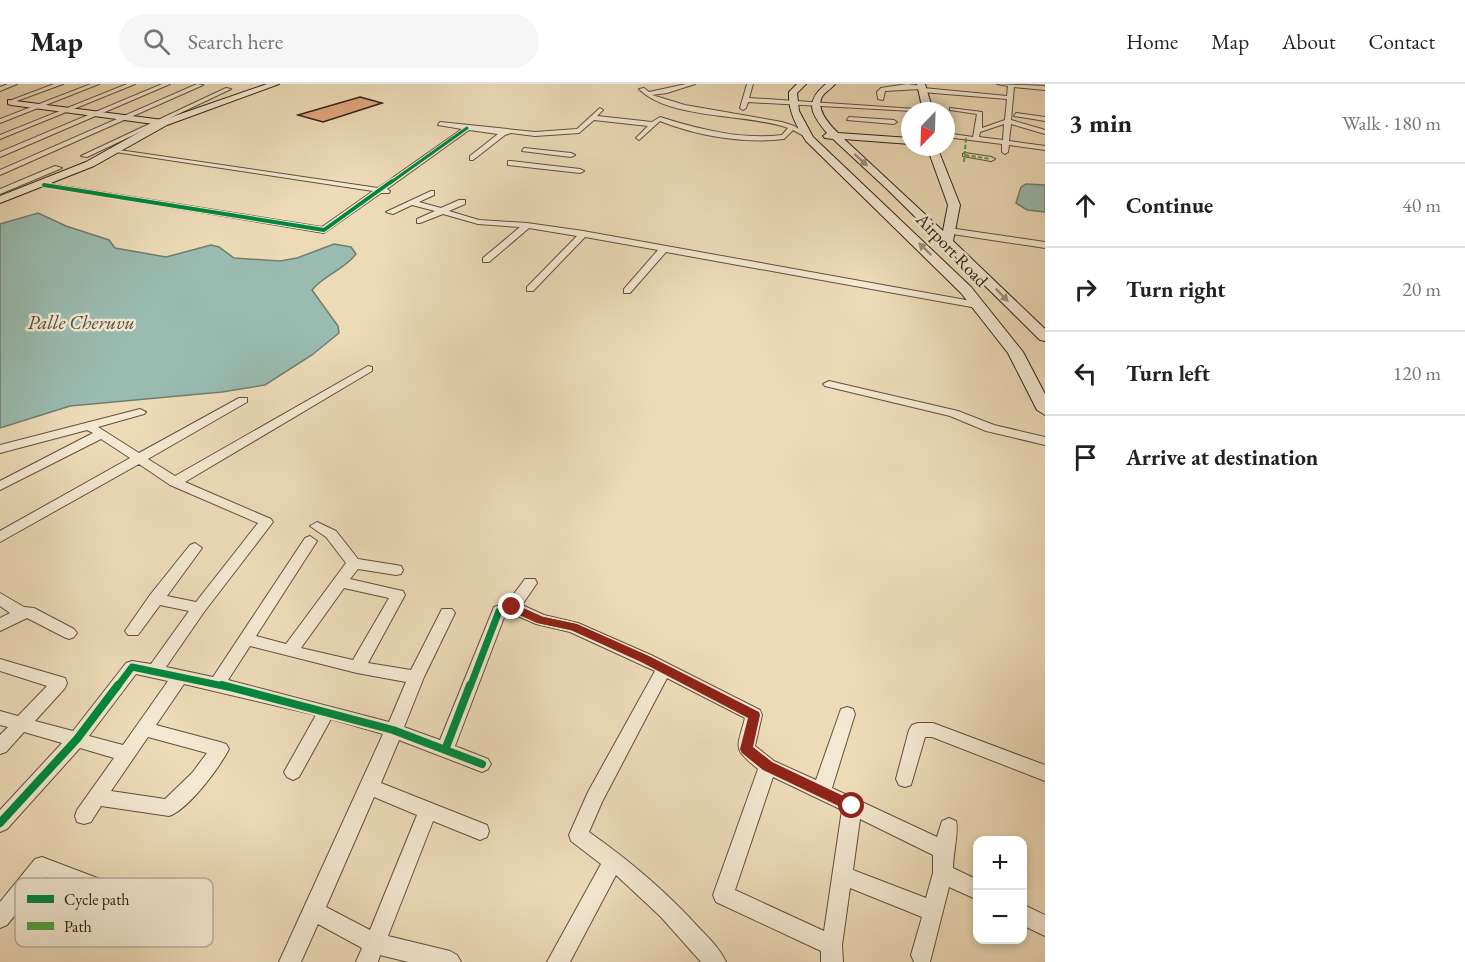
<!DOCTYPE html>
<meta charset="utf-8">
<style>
body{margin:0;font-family:"EB Garamond",serif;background:#f6f6f6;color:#222}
.controls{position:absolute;right:18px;bottom:18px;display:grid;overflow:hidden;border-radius:12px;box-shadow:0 3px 9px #0003}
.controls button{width:54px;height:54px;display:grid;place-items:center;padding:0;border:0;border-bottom:2px solid #e0e0e0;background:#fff;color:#222;font:30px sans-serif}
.compass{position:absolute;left:901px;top:18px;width:54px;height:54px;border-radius:50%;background:#fff;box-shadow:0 3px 9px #0003;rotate:203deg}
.stop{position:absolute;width:18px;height:18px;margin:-14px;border:4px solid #8f2418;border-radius:50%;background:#fff}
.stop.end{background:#8f2418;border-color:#fff;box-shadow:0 2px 6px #0008}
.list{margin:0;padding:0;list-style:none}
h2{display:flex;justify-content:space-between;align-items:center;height:78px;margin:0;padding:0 24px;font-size:26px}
h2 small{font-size:20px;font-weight:400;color:#767676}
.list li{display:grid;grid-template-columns:39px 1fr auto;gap:18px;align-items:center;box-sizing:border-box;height:84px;padding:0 24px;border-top:2px solid #e0e0e0}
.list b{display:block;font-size:22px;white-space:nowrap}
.list em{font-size:20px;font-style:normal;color:#767676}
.icon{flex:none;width:33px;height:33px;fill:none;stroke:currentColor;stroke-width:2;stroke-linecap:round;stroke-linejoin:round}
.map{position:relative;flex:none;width:1045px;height:878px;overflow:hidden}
header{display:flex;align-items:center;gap:36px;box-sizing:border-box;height:84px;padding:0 30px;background:#fff;border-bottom:2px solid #e0e0e0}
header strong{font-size:28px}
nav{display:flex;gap:33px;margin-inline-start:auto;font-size:21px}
.search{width:420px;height:54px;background:#f6f6f6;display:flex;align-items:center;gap:15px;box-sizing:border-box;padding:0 21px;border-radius:33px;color:#767676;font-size:22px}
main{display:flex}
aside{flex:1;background:#fff}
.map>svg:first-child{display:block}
.water{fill:#99bbb0;stroke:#707e72;stroke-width:1.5}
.building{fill:#e1a57e;stroke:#322214;stroke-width:1.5}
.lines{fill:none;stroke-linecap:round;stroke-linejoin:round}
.street-casing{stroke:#61503d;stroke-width:2}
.secondary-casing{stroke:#322214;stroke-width:2}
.street{fill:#f3e8d1;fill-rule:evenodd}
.secondary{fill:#f3e8d1;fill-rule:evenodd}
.quiet{stroke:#52a23f;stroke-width:2;stroke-dasharray:4.5 2;stroke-linecap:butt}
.cycleway-far3-casing{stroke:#f3e8d1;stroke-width:4.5}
.cycleway-far2-casing{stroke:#f3e8d1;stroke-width:6}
.cycleway-far1-casing{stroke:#f3e8d1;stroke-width:10}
.cycleway-casing{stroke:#f3e8d1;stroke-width:12}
.cycleway-far3{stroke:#00873e;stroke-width:3}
.cycleway-far2{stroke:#00873e;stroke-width:4}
.cycleway-far1{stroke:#00873e;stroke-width:7}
.cycleway{stroke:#00873e;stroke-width:8}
.oneway{fill:#9c8f7c}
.route{fill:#8f2418}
.labels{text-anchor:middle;stroke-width:5;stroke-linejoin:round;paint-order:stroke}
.far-street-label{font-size:18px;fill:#322214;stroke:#f3e8d1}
.far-water-label{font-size:20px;font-style:italic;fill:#515043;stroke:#f3e8d1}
.key{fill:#f3e8d1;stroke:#b9ad98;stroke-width:1.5}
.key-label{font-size:16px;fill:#322214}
</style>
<header>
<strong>Map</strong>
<div class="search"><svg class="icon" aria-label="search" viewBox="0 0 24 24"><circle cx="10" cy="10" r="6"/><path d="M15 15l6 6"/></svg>Search here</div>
<nav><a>Home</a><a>Map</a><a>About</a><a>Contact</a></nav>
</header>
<main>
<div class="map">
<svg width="1045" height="878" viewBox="0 0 1045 878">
<rect width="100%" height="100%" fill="#eddbb8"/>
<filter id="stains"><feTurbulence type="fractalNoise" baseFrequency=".00333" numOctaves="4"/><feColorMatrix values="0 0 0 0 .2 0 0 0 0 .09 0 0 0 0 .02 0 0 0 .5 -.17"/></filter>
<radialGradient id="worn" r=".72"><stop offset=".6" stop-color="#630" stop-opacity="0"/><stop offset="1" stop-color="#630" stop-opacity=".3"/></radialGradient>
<!-- water -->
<path class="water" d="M1026 100 1045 101V128L1027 126 1016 119 1021 103Z
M38 129 66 142 109 156 115 164 166 173 211 161 219 163 234 174 280 177 297 174 334 160 351 163 356 170C344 186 324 191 312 206L338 242 339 249 312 271 265 301 222 308 70 322 0 344V140Z"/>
<!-- building -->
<path class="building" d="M360 13 382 19 323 38 298 31Z"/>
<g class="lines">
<!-- street casing -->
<g class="street-casing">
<path id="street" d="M8 0H17L0 7V3Z
M54 0H63L14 18 9 17Z
M91 0H99L0 39V35Z
M127 0H135L0 55V51Z
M162 0H170L0 73V68Z
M197 0 203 1 0 91V86Z
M686 0H695L667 9 652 11 685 21 782 38 794 42 811 52 806 53 793 46 784 55C745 60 697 52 660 37L639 56 636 54 648 42 594 36 579 49 535 52 511 49 505 51 473 76H470V72L498 50 469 46 387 105 390 107 389 109H381L324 149 40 101 44 99 322 143 373 107 109 67 112 65 378 104 462 45 438 41 440 38 535 48 577 45 600 24 603 26 597 32 652 38 660 33C698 45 741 56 782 51L788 44C747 29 670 36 639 5L644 4 649 8Z
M747 0H753L749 14 931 26 912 27 748 18 746 24 743 26 740 24Z
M907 0 923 2V4L1007 12 1008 2 997 0 1045 2V6L1014 3 1011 36 1042 45 1045 46V50L1011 40 1009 57 1045 62V66L1009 61 1008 68 1005 70 1002 68V60L946 53V49L973 53 977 30 950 26V24L982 28V44L1005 36 1007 15 922 8 920 5 885 7 883 16 878 15 877 8 881 4ZM1004 40 1003 56 979 53 980 48Z
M226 4 231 5 87 73 81 72Z
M1016 29 1045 33V37L1014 32Z
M849 33 894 36 897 38 894 40 847 36Z
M524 64 571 69 575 71 571 73 522 67Z
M965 69 991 73 995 75 991 77 963 72V70Z
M511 77 580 85 584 87 580 89 508 81V77Z
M55 82 62 84 0 110V105Z
M431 107H434V111L419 118 441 124 459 116H465V120L449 127 479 136 527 139 583 147 977 218 982 221 977 224 666 168 630 209H624V205L658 166 585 153 533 207H527V203L577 152 529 144 489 178H483V174L520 143 478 140 443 130 420 139H417V135L435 127 412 121 393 130 386 128Z
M949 144 1045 158V164L946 149 945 147Z
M368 282 372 283V287L185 398 271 435 273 438 204 528 166 583 213 593 305 454 310 452 317 457 256 552 286 560 346 479 326 453 310 442 317 438 336 447 358 475 396 481 401 482 403 486 401 490 396 491 358 485 350 495 398 506 403 507 405 511 368 579 411 586 442 525H452L455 529 424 593 404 643 440 656 494 523 507 519 525 495H535L537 499 522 521 544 531 578 539 651 571 760 626 762 631 755 662 774 677 816 696 841 625 847 623 853 625 855 630 832 704 937 753 942 737 949 734 956 737C959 745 953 771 953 784L978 796V816L949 803 930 878H914L911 871 922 833 850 804 842 861 843 878H821V867L716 818 713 811 758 685C732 664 737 665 745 634L667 594 602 718 589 748C629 776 667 808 700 845 710 855 720 865 726 878H701L661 833 616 791 570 878H547L601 780 571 757 569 751 588 708 655 587 570 548 536 540 511 529 505 531 455 662 488 675 491 680 488 685 482 688 399 656 381 699 487 741 489 747 487 753 480 756 433 737 388 852 450 867 457 871 461 878H408L380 871 378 878H356L362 864 318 840 301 878H279L383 650 331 635 299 693 293 696 287 693 284 688 316 631 184 600 156 641 220 658 226 660 229 665C219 684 189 725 169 732L101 722 91 738 84 740 77 738 75 732 77 726 114 674 80 664 7 745 0 748V726L62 659 24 648 6 668 0 670V651L8 643 0 641V627L18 632 47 602 0 587V575L65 594 67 599 65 604 35 637 73 647 126 579 132 577 151 580 189 527 160 521 138 551H128L125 547 150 511 190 461 195 459 202 464 167 512 196 518 258 439 170 401 139 380 0 458V447L130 374 101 355 0 406V397L93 349 87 346 0 369V361L140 325 146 328 144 330 98 343 139 369 239 314H247V318L148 375 175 392ZM344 504 389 514 353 576 301 564ZM250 562 357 589 406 598 389 638 228 596ZM136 590 168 597 123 661 89 652ZM148 653 207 669 192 689 165 715 111 707ZM773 693 842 726 824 847 735 806ZM374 713 417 731 370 846 326 823ZM860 735 933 771V789L926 814 853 786Z
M829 297 958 327 994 341 1045 353V361L986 347 950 332 825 302 823 300Z
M0 509 24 523 34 524 74 545 77 549 74 553 69 555 64 553 27 534 0 547V534L10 529 0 522Z
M918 639H933L1045 681V697L932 653H925L911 701 905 703 899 701 896 695 909 646 912 641Z
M42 773 121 803 124 810 121 817 114 820 46 793 7 841 0 844V818L35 775Z
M1022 820 1045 831V852L1022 841Z"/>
</g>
<!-- secondary casing -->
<g class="secondary-casing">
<path id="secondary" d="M267 0H279L167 41 94 82 0 119V112L86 78 154 40 11 21 8 20V16L163 36Z
M797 0H806L797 9 799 27 813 53 971 203 1023 268 1045 310V331L1037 326 1008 269 961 209 806 57C796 41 788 27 789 8Z
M826 0H835C832 4 827 7 824 10 813 23 829 40 838 49L910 54V60L844 55 943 147 948 121 927 63H937L960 121 953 157 1045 245V257L1040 256 887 105 833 55 825 54 823 52 827 49C811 30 804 18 826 0Z
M917 0H925L933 27H923Z"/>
</g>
<!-- street -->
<use href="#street" class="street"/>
<!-- secondary -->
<use href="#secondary" class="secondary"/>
<!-- quiet -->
<path class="quiet" d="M965 71 991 75
M964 78 966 54"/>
<!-- cycleway-far3 casing -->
<g class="cycleway-far3-casing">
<path id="cycleway-far3" d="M390 99 467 44"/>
</g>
<!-- cycleway-far2 casing -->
<g class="cycleway-far2-casing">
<path id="cycleway-far2" d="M44 101 324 146 392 97"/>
</g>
<!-- cycleway-far1 casing -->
<g class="cycleway-far1-casing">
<path id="cycleway-far1" d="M117 603 132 583 228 603
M470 603 499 527 512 523 541 536 573 543 645 575 699 603"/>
</g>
<!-- cycleway casing -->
<g class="cycleway-casing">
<path id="cycleway" d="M222 601 393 646 482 680
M696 601 754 631 746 665 768 682 852 722
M445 666 470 601
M0 739 77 655 118 601"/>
</g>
<!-- cycleway-far3 -->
<use href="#cycleway-far3" class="cycleway-far3"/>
<!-- cycleway-far2 -->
<use href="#cycleway-far2" class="cycleway-far2"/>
<!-- cycleway-far1 -->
<use href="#cycleway-far1" class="cycleway-far1"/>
<!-- cycleway -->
<use href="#cycleway" class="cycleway"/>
</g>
<!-- one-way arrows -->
<defs><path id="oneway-solid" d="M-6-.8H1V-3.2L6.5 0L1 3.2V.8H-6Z" transform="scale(1.5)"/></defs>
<g class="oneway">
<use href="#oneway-solid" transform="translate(861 76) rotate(42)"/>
<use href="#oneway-solid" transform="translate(925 165) rotate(-136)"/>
<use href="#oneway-solid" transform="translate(1002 211) rotate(45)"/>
</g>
<!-- route -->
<path class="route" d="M512 519 543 533 577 540 649 572 759 628 760 631 753 663 772 678 856 718 858 722 856 726H847L763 686 742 669 740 665 748 634 641 578 571 546 537 539 508 526 507 523Z"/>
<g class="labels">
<!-- far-street labels -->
<g class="far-street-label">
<text transform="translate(952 166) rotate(46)" y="6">Airport Road</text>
</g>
<!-- far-water labels -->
<g class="far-water-label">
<text x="81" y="245">Palle Cheruvu</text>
</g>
</g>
<!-- legend -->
<rect x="15" y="794" width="198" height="69" rx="9" class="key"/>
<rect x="27" y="811" width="27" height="8" fill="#00873e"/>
<rect x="27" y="838" width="27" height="8" fill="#52a23f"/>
<g class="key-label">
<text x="64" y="821">Cycle path</text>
<text x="64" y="848">Path</text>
</g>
<rect width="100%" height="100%" filter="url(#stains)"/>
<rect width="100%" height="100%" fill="url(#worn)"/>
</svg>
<div class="controls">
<button>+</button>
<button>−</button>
</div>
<svg class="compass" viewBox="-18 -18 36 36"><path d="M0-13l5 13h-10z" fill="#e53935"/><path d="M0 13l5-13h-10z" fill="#767676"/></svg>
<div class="stop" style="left:852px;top:722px"></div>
<div class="stop end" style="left:512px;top:523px"></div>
</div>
<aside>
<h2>3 min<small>Walk · 180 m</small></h2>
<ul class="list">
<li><svg class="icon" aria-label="ahead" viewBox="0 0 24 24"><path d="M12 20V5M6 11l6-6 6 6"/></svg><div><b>Continue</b></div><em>40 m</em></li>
<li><svg class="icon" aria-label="right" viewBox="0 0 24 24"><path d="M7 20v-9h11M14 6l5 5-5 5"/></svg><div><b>Turn right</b></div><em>20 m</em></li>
<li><svg class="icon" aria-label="left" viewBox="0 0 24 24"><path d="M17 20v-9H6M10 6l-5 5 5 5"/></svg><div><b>Turn left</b></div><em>120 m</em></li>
<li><svg class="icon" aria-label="arrive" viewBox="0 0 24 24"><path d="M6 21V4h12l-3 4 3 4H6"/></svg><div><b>Arrive at destination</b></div></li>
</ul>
</aside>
</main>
